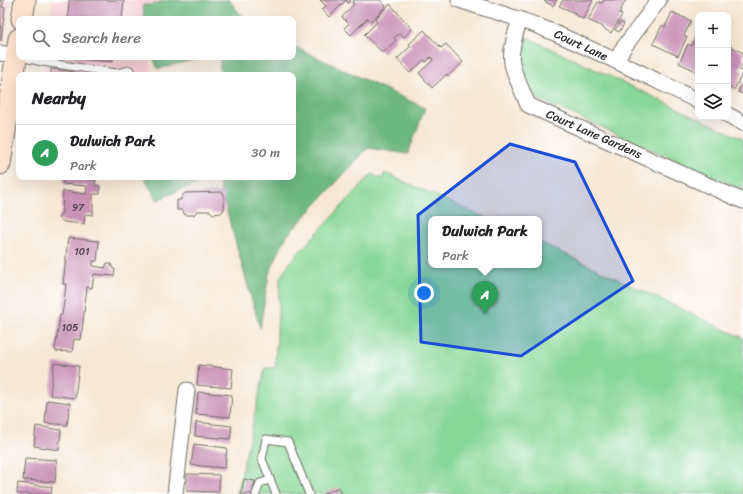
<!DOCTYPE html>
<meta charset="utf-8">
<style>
body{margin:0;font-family:Sriracha,sans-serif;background:#f6f6f6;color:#202124}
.controls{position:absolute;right:12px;top:12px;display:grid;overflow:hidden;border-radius:8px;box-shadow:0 4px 16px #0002}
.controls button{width:36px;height:36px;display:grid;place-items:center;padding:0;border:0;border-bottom:1px solid #e0e0e0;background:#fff;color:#202124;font:20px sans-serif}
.you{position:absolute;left:424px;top:293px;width:14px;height:14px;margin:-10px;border:3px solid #fff;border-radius:50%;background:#1a73e8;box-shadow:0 0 0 6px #1a73e833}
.badge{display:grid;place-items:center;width:26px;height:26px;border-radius:50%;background:#1f6fb2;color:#fff;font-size:13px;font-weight:700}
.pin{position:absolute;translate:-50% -33px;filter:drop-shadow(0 1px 2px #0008)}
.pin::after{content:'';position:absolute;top:21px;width:14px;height:12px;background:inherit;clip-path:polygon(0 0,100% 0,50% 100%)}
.popup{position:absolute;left:428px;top:216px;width:114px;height:52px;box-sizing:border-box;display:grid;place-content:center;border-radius:8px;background:#fff;filter:drop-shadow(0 1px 3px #0005);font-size:13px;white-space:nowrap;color:#757577}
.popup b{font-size:15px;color:#202124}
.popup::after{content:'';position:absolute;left:50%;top:100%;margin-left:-8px;border:8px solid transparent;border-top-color:#fff}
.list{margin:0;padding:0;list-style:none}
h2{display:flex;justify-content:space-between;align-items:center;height:52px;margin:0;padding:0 16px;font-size:17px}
h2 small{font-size:13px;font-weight:400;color:#757577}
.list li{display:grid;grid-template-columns:26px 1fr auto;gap:12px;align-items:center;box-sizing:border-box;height:56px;padding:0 16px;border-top:1px solid #e0e0e0}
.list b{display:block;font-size:15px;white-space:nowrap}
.list p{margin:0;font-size:13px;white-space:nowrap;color:#757577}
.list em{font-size:13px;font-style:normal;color:#757577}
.icon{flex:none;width:22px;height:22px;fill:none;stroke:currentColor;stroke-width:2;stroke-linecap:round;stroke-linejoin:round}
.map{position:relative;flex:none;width:743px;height:494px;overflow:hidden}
.search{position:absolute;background:#fff;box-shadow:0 4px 16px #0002;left:16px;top:16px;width:280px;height:44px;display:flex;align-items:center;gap:10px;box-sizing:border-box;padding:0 14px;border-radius:8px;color:#757577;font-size:15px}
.panel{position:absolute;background:#fff;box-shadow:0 4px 16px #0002;left:16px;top:72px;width:280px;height:108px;border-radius:8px}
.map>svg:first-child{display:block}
.built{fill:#f6cfd6}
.green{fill:#87d797;stroke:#598161}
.forest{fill:#6db880;stroke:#4c7256}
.building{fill:#c992b7}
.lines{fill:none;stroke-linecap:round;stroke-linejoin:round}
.lane-casing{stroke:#726d66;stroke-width:9}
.street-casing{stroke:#726d66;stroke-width:17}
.secondary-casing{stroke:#726d66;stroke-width:23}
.lane{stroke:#fff;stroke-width:7}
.street{stroke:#fff;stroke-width:15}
.secondary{stroke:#fde4d1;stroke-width:21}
.marked{fill:#1d4ed8;fill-opacity:0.2;stroke:#1d4ed8;stroke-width:3;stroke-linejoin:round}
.labels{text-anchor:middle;stroke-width:3;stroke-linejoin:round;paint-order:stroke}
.number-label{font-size:10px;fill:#52454e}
.street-label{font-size:12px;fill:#2b2b2b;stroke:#fff}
</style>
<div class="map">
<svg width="743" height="494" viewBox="0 0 743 494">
<rect width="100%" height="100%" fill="#fff"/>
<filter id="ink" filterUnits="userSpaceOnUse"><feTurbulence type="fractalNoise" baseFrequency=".025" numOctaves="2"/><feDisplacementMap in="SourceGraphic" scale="8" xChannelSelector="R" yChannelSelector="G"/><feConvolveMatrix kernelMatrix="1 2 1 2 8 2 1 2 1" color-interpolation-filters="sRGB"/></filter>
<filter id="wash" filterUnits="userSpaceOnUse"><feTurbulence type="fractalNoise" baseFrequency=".012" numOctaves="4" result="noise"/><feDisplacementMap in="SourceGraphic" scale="16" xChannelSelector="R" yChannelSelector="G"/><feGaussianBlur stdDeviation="0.9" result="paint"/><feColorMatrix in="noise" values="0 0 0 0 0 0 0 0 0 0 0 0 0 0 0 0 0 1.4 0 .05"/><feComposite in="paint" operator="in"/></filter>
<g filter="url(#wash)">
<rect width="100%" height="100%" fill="#f7e7d4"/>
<!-- built -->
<path class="built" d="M0 0H11L0 67Z
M52 0H167L151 5H143L144 19H50Z
M45 57H149L152 75H43Z"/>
<!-- green -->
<path class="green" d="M522 35 743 139V190L531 96C523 76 518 56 522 35Z
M385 173 488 219H431V265H539V242L743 338V494H237L265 368H275L280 278 290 262 372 174 382 179Z"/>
<!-- forest -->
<path class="forest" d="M167 0H229L244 19H144L143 5H151Z
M293 46 425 108 408 154 368 148 286 237 269 273 260 328 217 177H293V75H220V57H293Z
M153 57H204L158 69Z
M144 177H212L157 200Z"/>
<g id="blocks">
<!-- building -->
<path class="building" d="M0 0H4L2 7 5 8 1 41Z
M69 0H124L122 19 68 18Z
M320 0H351L348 3 346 0 329 17 322 10 326 6Z
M354 0H380L386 6 371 21 368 18 351 35 344 28 349 24 342 17 354 4 352 2Z
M545 0H557L553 6 544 1Z
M563 0H592L593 1 583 19 574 14 575 13 559 6Z
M604 0H626L619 13 622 15 611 33 603 28V27L588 20 598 2 602 3Z
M390 4 412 29 404 37 400 33 394 38 396 40 383 53 364 35 377 22 375 19Z
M672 12 691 21 684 36 687 37 678 56 653 44 662 25 665 27Z
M620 22 624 24 619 32 615 30Z
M424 30 441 48 446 44 463 62 448 76 447 74 432 88 419 73 433 60 431 57 426 62 424 60 410 73 397 59 411 46 409 44Z
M698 32V72L679 63 688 44 691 46Z
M728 45 743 53V62L739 70 743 71 734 90 728 87Z
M69 57H113V62L69 58Z
M51 69 75 72 74 75H51Z
M743 81V94L738 92Z
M64 177H86V179L96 180 95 186H100V194H93V215L85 214 84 224 64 222 58 218 62 212 63 191 86 194 87 186 63 184Z
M221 192 224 194V210L221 213 213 214 210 211H197L194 215H185L182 210H177V200H181V197L185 193Z
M68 238 99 241 97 261H93V266L105 268 107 263 111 264 113 269H115L114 276 94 274 92 288 87 287 81 340 74 339 72 352 55 351 60 315H62L64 302 66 284H63Z
M54 363 79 366 75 398 50 395Z
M199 365 233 369 231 388 197 385Z
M198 392 232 395 230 417 196 414Z
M47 400 70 403 67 425 45 423Z
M196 422 232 426 230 439 195 436Z
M36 426 61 430 59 450 34 446Z
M194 444 227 448 225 468 191 465Z
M25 458 57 460 55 482 23 480Z
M187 474 219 475V492L187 491Z
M244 479 255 481 252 494H241Z
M18 483 52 487 51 494H17Z
M339 487 342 494H323Z"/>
</g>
</g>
<g filter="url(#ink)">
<use href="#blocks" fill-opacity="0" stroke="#726d66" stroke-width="1"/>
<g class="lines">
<!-- lane casing -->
<g class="lane-casing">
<path id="lane" d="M21 57 42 62 116 73 130 70
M256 494 260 483 270 480
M276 494 262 459 266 439 288 442 309 494"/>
</g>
<!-- street casing -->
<g class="street-casing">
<path id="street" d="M459 0C485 9 512 16 538 26 592 48 645 75 698 101
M520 19C505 64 511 63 528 105L743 201
M0 53 16 56
M616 61 624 47 659 0
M728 115 743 123
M175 494 187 390"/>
</g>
<!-- secondary casing -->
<g class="secondary-casing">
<path id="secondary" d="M22 19 25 0
M0 164 19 39"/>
</g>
<!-- lane -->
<use href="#lane" class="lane"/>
<!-- street -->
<use href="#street" class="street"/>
<!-- secondary -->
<use href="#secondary" class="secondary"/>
</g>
</g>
<!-- marked area -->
<path class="marked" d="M510 144 575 162 633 281 521 356 421 342 418 215Z"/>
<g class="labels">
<!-- number labels -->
<g class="number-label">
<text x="78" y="211">97</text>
<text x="82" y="255">101</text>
<text x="70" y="331">105</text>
</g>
<!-- street labels -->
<g class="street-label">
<text transform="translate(581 45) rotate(25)" y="4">Court Lane</text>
<text transform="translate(594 134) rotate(24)" y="4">Court Lane Gardens</text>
</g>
</g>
</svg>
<div class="controls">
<button>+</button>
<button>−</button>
<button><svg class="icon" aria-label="layers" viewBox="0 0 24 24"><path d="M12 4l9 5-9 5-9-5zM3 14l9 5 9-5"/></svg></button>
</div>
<div class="you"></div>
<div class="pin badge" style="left:485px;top:314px;background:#2e9e5b">A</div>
<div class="popup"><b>Dulwich Park</b>Park</div>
<div class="search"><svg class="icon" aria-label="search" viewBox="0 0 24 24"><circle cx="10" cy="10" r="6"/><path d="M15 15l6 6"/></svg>Search here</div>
<section class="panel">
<h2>Nearby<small></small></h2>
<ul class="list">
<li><span class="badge" style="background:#2e9e5b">A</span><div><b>Dulwich Park</b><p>Park</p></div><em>30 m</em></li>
</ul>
</section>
</div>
